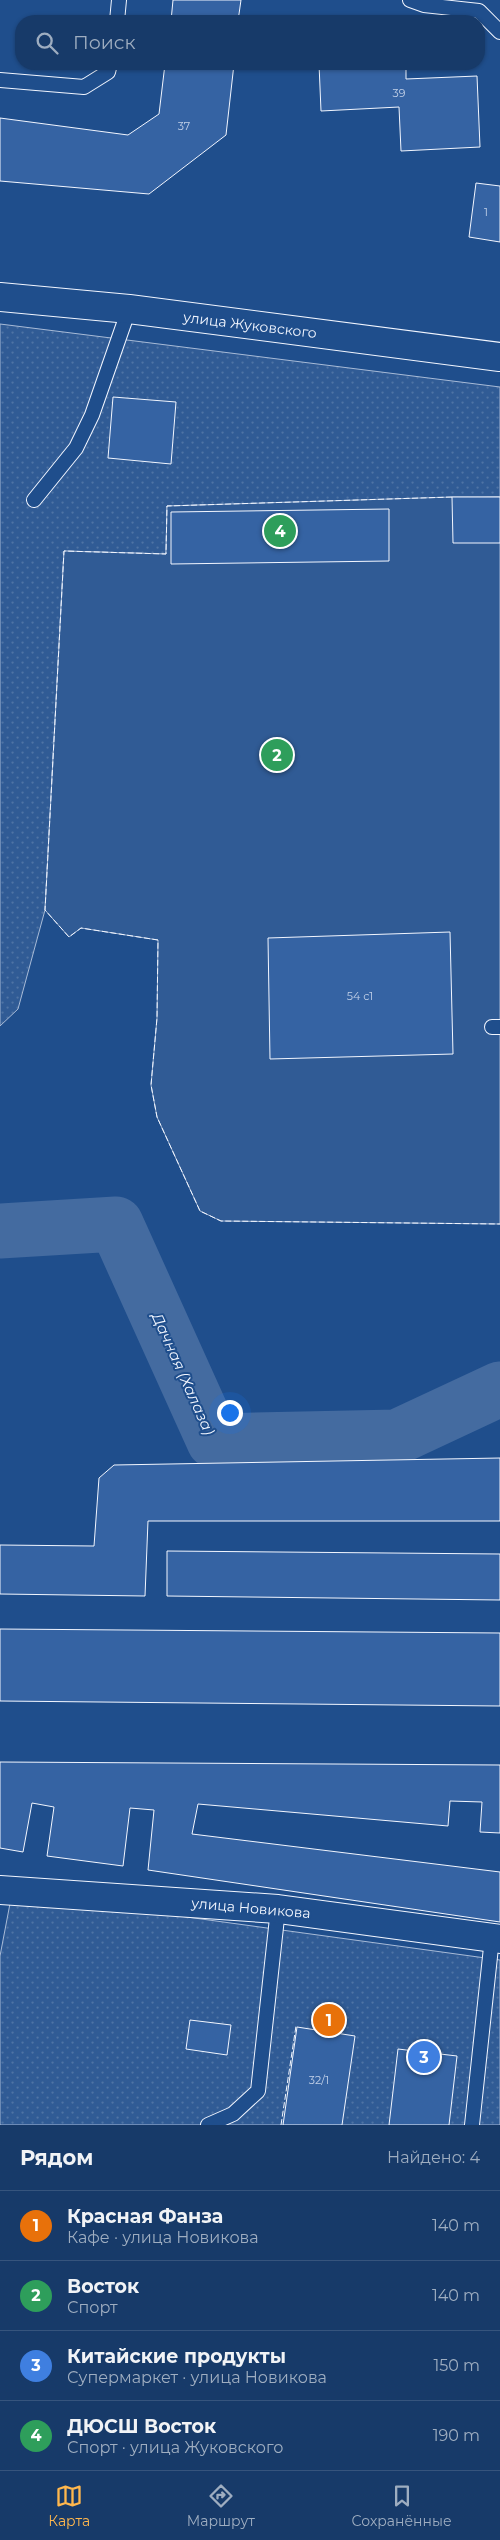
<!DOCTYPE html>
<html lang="ru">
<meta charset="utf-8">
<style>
body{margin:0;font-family:Montserrat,sans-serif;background:#20416f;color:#f1f3f6}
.you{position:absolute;left:229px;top:1412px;width:18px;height:18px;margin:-12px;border:4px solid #fff;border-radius:50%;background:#1a73e8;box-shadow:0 0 0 8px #1a73e833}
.badge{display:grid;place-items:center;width:32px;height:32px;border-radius:50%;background:#ffb74d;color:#fff;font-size:16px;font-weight:700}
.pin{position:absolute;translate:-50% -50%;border:2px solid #fff;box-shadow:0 1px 5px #0006}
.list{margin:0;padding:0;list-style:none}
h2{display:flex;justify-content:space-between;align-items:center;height:65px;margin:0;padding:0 20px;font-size:21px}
h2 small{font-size:16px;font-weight:400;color:#9eadc0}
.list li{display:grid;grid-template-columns:32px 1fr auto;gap:15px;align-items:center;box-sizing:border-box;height:70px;padding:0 20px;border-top:1px solid #36547d}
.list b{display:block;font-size:19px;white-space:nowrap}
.list p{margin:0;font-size:16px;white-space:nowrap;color:#9eadc0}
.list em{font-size:16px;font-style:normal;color:#9eadc0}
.icon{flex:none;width:28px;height:28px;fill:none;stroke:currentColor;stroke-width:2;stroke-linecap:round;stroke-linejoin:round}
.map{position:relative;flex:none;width:500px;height:2125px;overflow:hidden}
.search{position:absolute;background:#173a69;box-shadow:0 1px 4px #0004;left:15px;right:15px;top:15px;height:55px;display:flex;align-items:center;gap:12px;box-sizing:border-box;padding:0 18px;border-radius:20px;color:#9eadc0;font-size:19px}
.sheet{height:345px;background:#173a69}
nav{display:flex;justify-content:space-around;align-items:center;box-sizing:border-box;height:70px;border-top:1px solid #36547d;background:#173a69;font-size:14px;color:#9eadc0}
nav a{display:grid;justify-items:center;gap:2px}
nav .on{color:#ffb74d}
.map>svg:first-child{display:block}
.green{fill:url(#green-dots);stroke:#a8bbd7}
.built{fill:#305b95;stroke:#a8bbd7}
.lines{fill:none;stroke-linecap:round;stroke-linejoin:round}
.river{stroke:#446ba0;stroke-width:55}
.building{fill:#3563a3;stroke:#f2f6ff}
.service-casing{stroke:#f2f6ff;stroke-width:16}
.minor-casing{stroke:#f2f6ff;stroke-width:30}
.primary-casing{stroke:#f2f6ff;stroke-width:30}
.service{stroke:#1f4e8c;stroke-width:14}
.minor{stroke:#1f4e8c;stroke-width:28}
.primary{stroke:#1f4e8c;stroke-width:28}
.fence{stroke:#f2f6ff;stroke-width:1;stroke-dasharray:6 2.5;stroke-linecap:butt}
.labels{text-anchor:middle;stroke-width:4;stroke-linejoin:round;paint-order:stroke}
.number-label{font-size:11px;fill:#c3d1e8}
.street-label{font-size:14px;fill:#f2f6ff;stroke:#1f4e8c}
.water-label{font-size:15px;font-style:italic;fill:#f2f6ff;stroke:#1f4e8c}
</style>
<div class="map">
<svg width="500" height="2125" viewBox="0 0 500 2125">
<defs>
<pattern id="green-dots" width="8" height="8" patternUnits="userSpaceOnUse" patternTransform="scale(1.25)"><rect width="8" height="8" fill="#305b95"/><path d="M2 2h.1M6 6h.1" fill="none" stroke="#4e73a5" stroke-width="1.8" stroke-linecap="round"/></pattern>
</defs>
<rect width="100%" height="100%" fill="#1f4e8c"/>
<!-- green -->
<path class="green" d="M0 324 500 387V497L167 506 166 554 64 551 45 910 18 1009 0 1026Z
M12 1893 500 1960V2125H0V1956Z"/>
<!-- built -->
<path class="built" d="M452 497H500V1224L221 1221 200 1211 157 1117 151 1085 157 1018 158 940 81 928 69 937 45 910 64 551 166 554 167 506Z"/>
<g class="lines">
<!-- river -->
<path class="river" d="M0 1231 116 1224 214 1441 397 1437 500 1389"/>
</g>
<!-- building -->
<path class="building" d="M173 0H241L238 21H171Z
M165 64H234L226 135 149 194 0 181V118L128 135 159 114Z
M319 64H406V79L477 76 480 147 401 151 399 107 321 111Z
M476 183 500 186V242L469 237Z
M113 397 176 402 171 464 108 458Z
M452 497H500V543H453Z
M389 509V561L171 564V512Z
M450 932 453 1054 270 1059 268 938Z
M500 1458V1521H148L145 1596 0 1594V1545L94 1546 99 1478 114 1465Z
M167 1551 500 1554V1600L167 1596Z
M0 1629 500 1633V1706L0 1701Z
M0 1762 500 1765V1833L480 1832 482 1802 450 1801 448 1826 198 1804 192 1834 500 1872V1922L148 1870 154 1810 130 1808 123 1866 47 1856 54 1807 32 1803 23 1852 0 1848Z
M190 2020 231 2025 227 2055 186 2049Z
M297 2027 355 2036 342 2125H283Z
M398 2049 457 2056 449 2125H389Z"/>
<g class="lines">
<!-- service casing -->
<g class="service-casing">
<path id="service" d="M410 0 424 5 479 11 500 32
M117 21 119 0
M0 80 84 87 108 72 110 64
M34 500 76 448 92 415 129 309
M492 1027H500
M208 2125 233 2114 258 2091 278 1909
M472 2125 492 1938"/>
</g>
<!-- minor casing -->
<g class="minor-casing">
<path id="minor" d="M0 1890 278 1909 500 1939"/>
</g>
<!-- primary casing -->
<g class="primary-casing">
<path id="primary" d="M0 297 129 309 500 357"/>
</g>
<!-- service -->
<use href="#service" class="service"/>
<!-- minor -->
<use href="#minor" class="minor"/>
<!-- primary -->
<use href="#primary" class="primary"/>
<!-- fence -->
<path class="fence" d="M452 497 167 506 166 554 64 551 45 910 69 937 81 928 158 940 157 1018 151 1085 157 1117 200 1211 221 1221 500 1224
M281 2125 296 2026"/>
</g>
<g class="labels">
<!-- number labels -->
<g class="number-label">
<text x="399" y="97">39</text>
<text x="184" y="130">37</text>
<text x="486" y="216">1</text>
<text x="360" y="1000">54 с1</text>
<text x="319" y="2084">32/1</text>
</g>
<!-- street labels -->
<g class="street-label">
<text transform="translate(250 325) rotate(7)" y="5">улица Жуковского</text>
<text transform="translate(251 1908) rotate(5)" y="5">улица Новикова</text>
</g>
<!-- water labels -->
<g class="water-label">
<text transform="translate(183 1374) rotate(66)" y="5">Дачная (Халаза)</text>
</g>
</g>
</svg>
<div class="you"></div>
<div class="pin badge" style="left:329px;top:2020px;background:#e8710a">1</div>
<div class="pin badge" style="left:277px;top:755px;background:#2e9e5b">2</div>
<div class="pin badge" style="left:424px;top:2057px;background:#3f7fe0">3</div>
<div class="pin badge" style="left:280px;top:531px;background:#2e9e5b">4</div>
<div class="search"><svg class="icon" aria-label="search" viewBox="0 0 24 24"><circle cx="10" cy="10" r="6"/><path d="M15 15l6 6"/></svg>Поиск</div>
</div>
<section class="sheet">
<h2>Рядом<small>Найдено: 4</small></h2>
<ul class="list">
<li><span class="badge" style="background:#e8710a">1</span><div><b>Красная Фанза</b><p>Кафе · улица Новикова</p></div><em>140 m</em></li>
<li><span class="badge" style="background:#2e9e5b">2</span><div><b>Восток</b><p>Спорт</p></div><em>140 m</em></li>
<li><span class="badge" style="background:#3f7fe0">3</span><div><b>Китайские продукты</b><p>Супермаркет · улица Новикова</p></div><em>150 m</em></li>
<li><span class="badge" style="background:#2e9e5b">4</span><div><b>ДЮСШ Восток</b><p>Спорт · улица Жуковского</p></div><em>190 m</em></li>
</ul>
</section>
<nav>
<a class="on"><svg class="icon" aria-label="map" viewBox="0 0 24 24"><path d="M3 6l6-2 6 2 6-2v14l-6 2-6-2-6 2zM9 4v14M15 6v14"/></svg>Карта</a>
<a><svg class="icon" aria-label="directions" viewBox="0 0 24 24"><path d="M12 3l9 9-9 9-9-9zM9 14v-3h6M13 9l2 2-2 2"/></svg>Маршрут</a>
<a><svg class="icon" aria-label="saved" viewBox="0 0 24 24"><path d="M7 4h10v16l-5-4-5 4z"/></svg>Сохранённые</a>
</nav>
